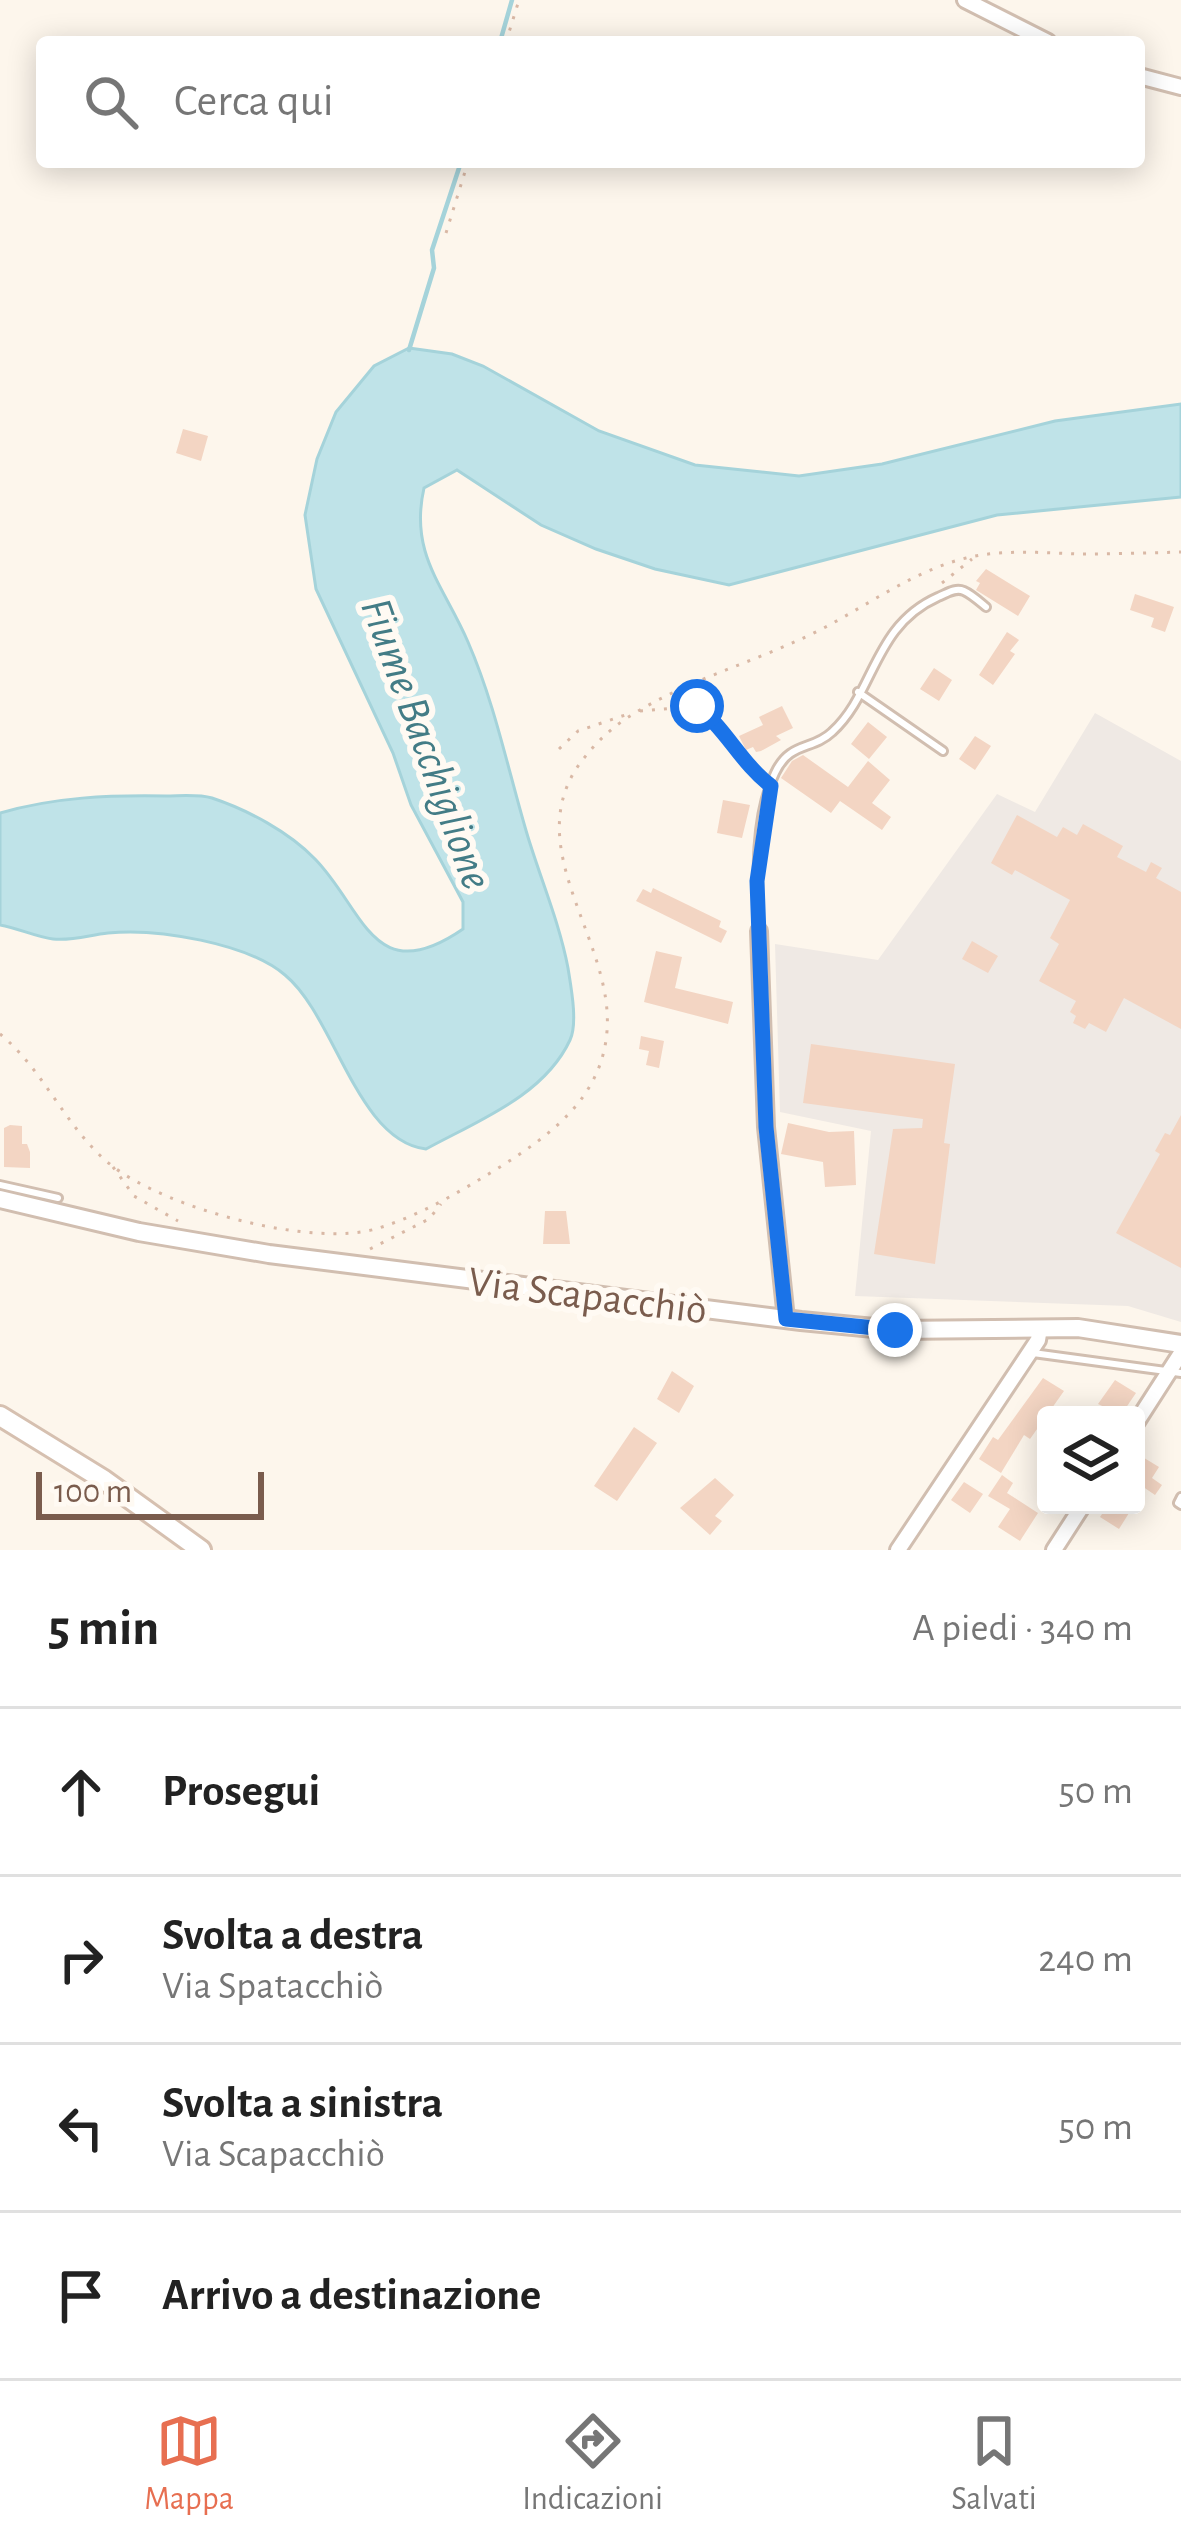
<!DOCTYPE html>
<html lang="it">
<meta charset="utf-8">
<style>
body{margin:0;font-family:"Alegreya Sans",sans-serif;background:#f6f6f6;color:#222}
.controls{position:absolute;right:36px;bottom:36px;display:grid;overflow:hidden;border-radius:12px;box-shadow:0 6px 30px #0003}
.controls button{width:108px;height:108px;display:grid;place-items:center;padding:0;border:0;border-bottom:3px solid #e0e0e0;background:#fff;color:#222;font:60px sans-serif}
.scale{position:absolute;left:36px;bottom:30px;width:228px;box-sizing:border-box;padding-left:12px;border:6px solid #7a5c4d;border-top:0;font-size:33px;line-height:42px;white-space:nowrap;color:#7a5c4d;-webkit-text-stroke:9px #fffaf3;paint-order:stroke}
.stop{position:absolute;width:36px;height:36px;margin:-27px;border:9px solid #1a73e8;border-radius:50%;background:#fff}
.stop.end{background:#1a73e8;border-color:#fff;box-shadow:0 3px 12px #0008}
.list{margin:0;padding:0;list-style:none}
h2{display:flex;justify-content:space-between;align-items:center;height:156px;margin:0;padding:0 48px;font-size:51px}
h2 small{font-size:39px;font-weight:400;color:#767676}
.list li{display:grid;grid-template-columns:78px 1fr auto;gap:36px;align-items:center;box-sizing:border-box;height:168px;padding:0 48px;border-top:3px solid #e0e0e0}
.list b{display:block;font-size:45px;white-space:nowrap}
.list p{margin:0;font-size:39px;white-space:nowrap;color:#767676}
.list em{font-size:39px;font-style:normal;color:#767676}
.icon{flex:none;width:66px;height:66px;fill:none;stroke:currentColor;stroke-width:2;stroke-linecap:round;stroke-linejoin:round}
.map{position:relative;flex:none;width:1181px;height:1550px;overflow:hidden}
.search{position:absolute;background:#fff;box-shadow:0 6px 30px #0003;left:36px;right:36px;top:36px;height:132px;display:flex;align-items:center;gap:30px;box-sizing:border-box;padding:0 42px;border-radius:12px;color:#767676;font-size:45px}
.sheet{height:828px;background:#fff}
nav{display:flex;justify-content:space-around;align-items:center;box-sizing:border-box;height:168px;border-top:3px solid #e0e0e0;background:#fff;font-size:33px;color:#767676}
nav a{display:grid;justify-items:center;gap:6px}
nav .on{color:#e76f51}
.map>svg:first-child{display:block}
.industrial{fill:#efe9e4}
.water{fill:#bfe3e8;stroke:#a5d3da;stroke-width:3}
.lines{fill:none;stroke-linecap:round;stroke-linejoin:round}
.stream{stroke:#a5d3da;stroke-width:4.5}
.building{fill:#f3d5c3}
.service-casing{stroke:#d1beb0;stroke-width:12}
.minor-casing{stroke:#d1beb0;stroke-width:20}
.tertiary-casing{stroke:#d1beb0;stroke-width:22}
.secondary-casing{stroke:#d6c0b0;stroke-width:24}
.path{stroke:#d9b8a5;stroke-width:3;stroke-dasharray:3 9;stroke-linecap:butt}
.service{stroke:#fff;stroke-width:6}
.minor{stroke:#fff;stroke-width:14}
.tertiary{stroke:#fff;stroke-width:16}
.secondary{stroke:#fff;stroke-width:18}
.route{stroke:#1a73e8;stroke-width:15}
.labels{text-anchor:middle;stroke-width:12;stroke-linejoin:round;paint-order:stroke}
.street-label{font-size:42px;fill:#7a5c4d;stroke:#fffaf3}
.water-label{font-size:45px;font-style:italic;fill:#437c86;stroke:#fffaf3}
</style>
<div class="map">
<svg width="1181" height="1550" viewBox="0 0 1181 1550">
<rect width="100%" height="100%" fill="#fdf6ec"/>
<!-- industrial -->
<path class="industrial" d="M1095 713 1181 761V1322L1128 1306 855 1296 871 1131 780 1112 775 944 878 960 997 794 1035 812Z"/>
<!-- water -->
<path class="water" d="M409 348 452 354 483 366 599 431 695 465 799 476 882 464 1055 421 1181 404V497L997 515 729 585 655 569 596 549 541 525 457 470 424 488C409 554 444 586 468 642 494 702 507 765 525 827 538 873 559 920 568 968 571 987 578 1023 570 1040 544 1096 477 1121 426 1149 357 1141 335 1016 285 975 247 943 157 928 108 933 89 935 73 941 53 939 36 937 18 928 0 925V813C55 797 109 795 166 796 180 796 198 794 212 798 248 810 289 832 315 859 364 909 373 991 463 929V902L411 805 393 753 316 589 305 515 317 459 336 412 374 366Z"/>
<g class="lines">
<!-- stream -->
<path class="stream" d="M500 42 512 0
M409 350 434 268 432 250 461 162"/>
</g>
<!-- building -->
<path class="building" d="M183 429 208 436 201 461 176 453Z
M986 569 1030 596 1018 616 976 590 980 583 976 581Z
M1135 594 1174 607 1165 632 1151 627 1154 618 1130 610Z
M1007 632 1019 640 1010 651 1015 654 993 685 979 675Z
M934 668 952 680 939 701 920 689Z
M782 706 793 728 776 736 781 740 761 751 756 752 753 747 746 750 739 736 763 725 759 717Z
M868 722 887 737 869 759 851 744Z
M975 736 991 746 975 770 959 759Z
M803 755 848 787 868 761 890 780 872 803 891 817 882 830 840 801 831 813 781 778 792 761Z
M723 800 750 805 742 838 717 833Z
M1017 815 1057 837 1063 827 1077 835 1083 824 1123 846 1117 857 1146 872 1151 862 1162 868 1156 878 1181 892V1029L1124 998 1106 1032 1089 1023 1085 1029 1073 1023 1076 1016 1070 1012 1076 1001 1039 981 1059 944 1050 938 1070 900 1015 870 1012 875 991 863Z
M653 888 721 921 719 927 727 931 721 943 636 901 643 889 651 893Z
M972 941 998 956 988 973 962 959Z
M656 951 682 957 675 988 733 1002 728 1024 644 1002Z
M641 1036 664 1041 659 1068 646 1065 649 1051 639 1049Z
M811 1044 955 1064 944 1143 950 1144 935 1264 874 1254 893 1129 922 1128 923 1119 803 1103Z
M1181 1115V1268L1116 1233 1160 1154 1155 1151 1165 1133 1170 1135Z
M788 1123 829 1132 854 1131 856 1185 825 1187 823 1162 781 1154Z
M10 1125 22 1126V1144H27L30 1152V1168L4 1167V1128Z
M545 1211H566L570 1244H543Z
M672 1371 694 1386 679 1413 657 1399Z
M1043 1378 1064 1391 1030 1439 1024 1435 1001 1473 979 1459 993 1437 998 1440Z
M1115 1380 1136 1393 1121 1415 1098 1404Z
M634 1427 657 1443 617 1501 594 1486Z
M1136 1453 1159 1467 1152 1478 1162 1485 1155 1495 1136 1482Z
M1002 1475 1013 1483 1007 1493 1038 1513 1020 1541 998 1527 1010 1509 988 1496Z
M715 1478 734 1495 715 1516 722 1521 710 1535 680 1508Z
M964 1482 983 1494 970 1513 951 1500Z
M1108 1505H1134L1119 1529 1100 1517Z"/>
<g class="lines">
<!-- service casing -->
<g class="service-casing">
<path id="service" d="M858 692 943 751
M759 927C757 879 754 818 775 773 790 741 812 751 832 732 875 693 873 626 938 597 946 594 955 587 964 591 971 594 980 602 986 607
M0 1185 58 1198
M1033 1353 1181 1373
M1181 1497 1178 1503 1181 1505"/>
</g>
<!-- minor casing -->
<g class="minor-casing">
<path id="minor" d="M965 0 1048 42
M1139 76 1181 87
M759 931 766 1127 786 1319
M1136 1423 1181 1353
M898 1550 1038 1340 1040 1328
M1054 1550 1083 1505"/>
</g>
<!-- tertiary casing -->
<g class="tertiary-casing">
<path id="tertiary" d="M0 1199 139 1232 269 1254 801 1321 895 1330 1078 1328 1181 1344"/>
</g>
<!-- secondary casing -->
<g class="secondary-casing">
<path id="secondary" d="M0 1416 104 1480 201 1550"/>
</g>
<!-- path -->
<path class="path" d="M506 42 519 0
M446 233 468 162
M942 583 972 559
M640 711 697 706 759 777
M559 749 578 731 631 713
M0 1034C45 1071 66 1129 111 1165 165 1208 313 1249 379 1228 423 1214 461 1191 500 1167 552 1134 602 1097 607 1031 614 942 523 853 576 769 591 747 612 726 635 713 685 682 747 664 801 639 860 613 916 565 981 555 1014 550 1048 553 1081 554 1114 554 1148 553 1181 552
M113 1167 134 1196 178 1221
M370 1249 429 1219 441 1204"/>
<!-- service -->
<use href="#service" class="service"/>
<!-- minor -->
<use href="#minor" class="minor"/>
<!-- tertiary -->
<use href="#tertiary" class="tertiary"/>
<!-- secondary -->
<use href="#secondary" class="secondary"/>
</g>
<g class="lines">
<!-- route -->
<path class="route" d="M697 706C726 729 741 763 771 786L757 881 766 1127 786 1319 895 1330"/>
</g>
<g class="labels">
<!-- street labels -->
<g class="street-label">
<text transform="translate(588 1294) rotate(7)" y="15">Via Scapacchiò</text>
</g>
<!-- water labels -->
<g class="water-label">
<text transform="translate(428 743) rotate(70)" y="16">Fiume Bacchiglione</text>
</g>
</g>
</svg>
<div class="controls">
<button><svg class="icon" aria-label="layers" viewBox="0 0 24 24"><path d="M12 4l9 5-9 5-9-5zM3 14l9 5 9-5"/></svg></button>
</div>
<div class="scale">100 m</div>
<div class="stop" style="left:697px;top:706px"></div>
<div class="stop end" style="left:895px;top:1330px"></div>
<div class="search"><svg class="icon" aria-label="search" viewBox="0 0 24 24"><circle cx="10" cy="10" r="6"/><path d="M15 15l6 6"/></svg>Cerca qui</div>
</div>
<section class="sheet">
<h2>5 min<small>A piedi · 340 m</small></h2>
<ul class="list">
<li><svg class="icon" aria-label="ahead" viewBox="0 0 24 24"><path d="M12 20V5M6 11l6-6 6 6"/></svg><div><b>Prosegui</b></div><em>50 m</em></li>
<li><svg class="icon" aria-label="right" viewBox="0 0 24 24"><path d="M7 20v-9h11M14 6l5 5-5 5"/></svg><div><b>Svolta a destra</b><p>Via Spatacchiò</p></div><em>240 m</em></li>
<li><svg class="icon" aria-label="left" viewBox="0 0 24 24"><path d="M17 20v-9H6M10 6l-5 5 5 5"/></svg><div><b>Svolta a sinistra</b><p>Via Scapacchiò</p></div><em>50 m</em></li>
<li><svg class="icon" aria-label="arrive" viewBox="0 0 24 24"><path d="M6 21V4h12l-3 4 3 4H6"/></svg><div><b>Arrivo a destinazione</b></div></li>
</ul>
</section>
<nav>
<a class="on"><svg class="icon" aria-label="map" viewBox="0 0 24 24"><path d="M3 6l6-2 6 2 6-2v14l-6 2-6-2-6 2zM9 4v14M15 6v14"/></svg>Mappa</a>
<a><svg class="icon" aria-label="directions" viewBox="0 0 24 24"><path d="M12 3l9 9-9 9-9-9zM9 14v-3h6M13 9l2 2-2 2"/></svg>Indicazioni</a>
<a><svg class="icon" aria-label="saved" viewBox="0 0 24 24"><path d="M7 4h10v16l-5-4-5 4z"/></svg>Salvati</a>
</nav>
